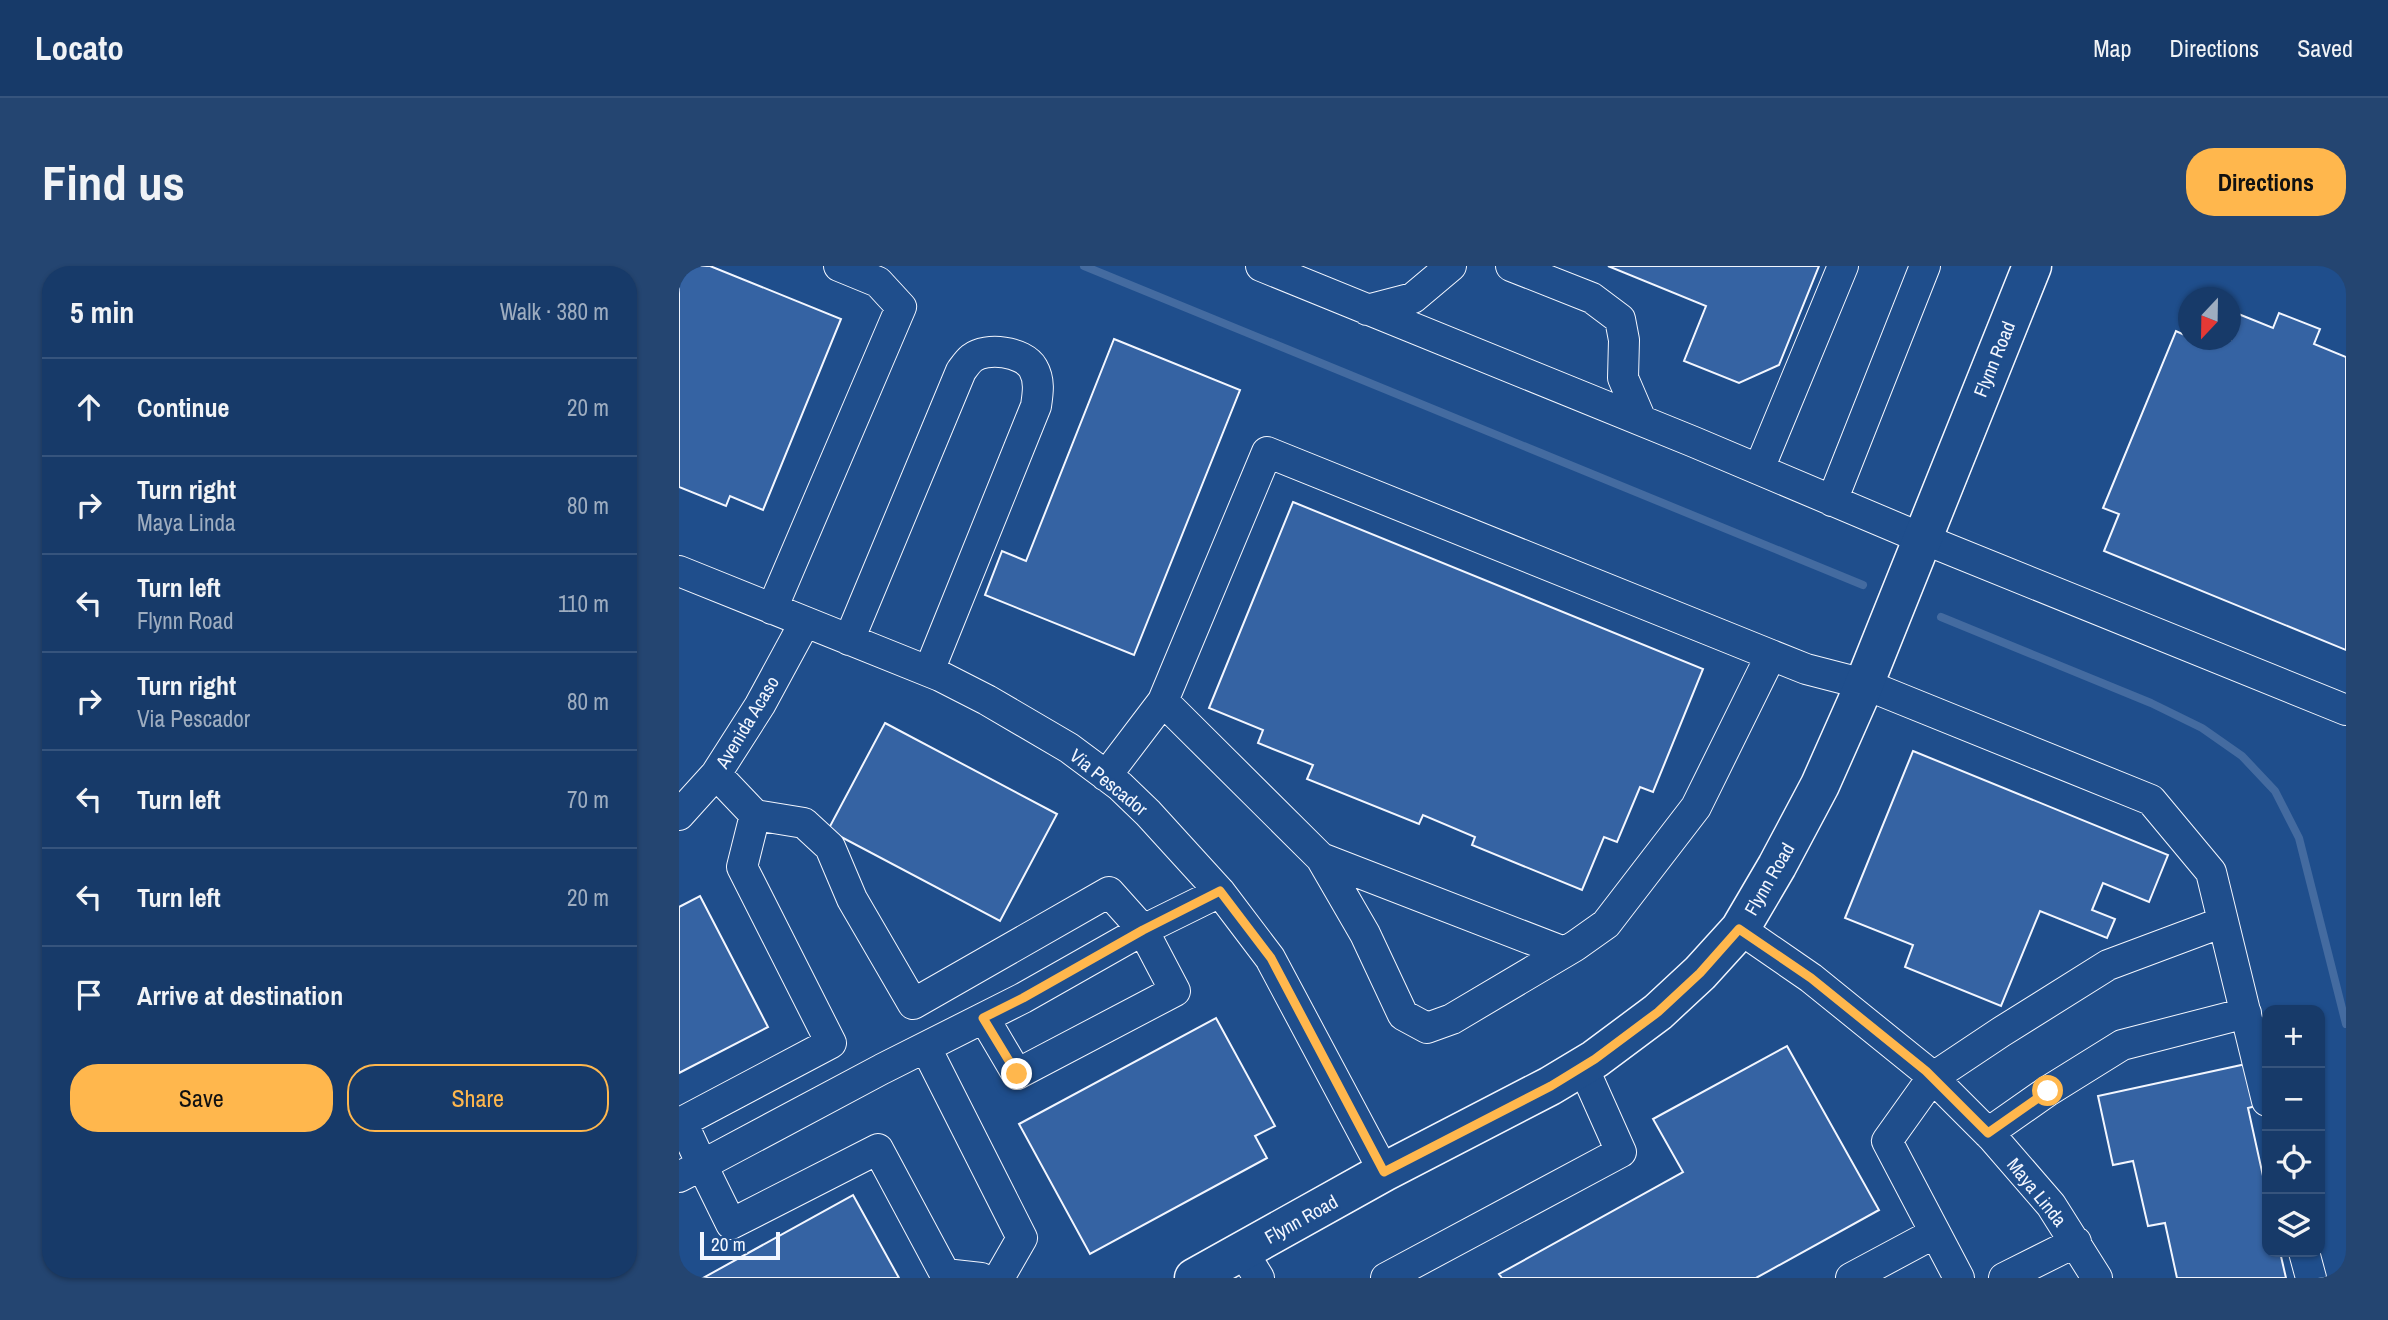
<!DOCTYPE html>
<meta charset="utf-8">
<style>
body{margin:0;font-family:"Archivo Narrow",sans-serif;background:#244571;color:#f1f3f6}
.controls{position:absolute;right:21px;bottom:21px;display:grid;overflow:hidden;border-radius:14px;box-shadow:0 2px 5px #0004}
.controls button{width:63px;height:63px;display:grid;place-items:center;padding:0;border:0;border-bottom:2px solid #36547d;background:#173a69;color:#f1f3f6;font:35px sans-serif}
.compass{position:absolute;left:1499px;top:21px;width:63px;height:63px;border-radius:50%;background:#173a69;box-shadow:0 2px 5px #0004;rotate:202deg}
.scale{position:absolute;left:21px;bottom:18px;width:80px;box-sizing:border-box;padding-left:7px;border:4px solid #f2f6ff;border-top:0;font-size:19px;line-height:24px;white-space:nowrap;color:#f2f6ff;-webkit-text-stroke:5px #1f4e8c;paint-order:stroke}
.stop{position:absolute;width:21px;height:21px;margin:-16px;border:5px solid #ffb74d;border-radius:50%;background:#fff}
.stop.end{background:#ffb74d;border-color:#fff;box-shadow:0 2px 7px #0008}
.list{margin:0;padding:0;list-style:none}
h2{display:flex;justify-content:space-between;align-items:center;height:91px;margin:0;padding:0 28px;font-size:30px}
h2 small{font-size:23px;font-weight:400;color:#9eadc0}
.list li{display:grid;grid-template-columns:46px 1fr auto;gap:21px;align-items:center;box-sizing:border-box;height:98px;padding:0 28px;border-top:2px solid #36547d}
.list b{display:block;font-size:26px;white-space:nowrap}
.list p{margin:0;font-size:23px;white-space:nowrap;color:#9eadc0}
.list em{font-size:23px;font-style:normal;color:#9eadc0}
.actions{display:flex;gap:14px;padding:21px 28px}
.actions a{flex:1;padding:16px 0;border:2px solid #ffb74d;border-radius:28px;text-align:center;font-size:24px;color:#ffb74d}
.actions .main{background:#ffb74d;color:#111}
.icon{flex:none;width:38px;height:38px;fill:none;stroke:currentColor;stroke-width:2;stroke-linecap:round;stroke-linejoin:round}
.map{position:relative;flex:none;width:1667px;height:1012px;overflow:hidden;border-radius:28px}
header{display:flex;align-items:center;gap:42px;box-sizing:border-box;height:98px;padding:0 35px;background:#173a69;border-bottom:2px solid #36547d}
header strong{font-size:33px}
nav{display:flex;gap:38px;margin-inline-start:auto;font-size:24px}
.intro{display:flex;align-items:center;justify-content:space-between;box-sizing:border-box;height:168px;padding:0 42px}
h1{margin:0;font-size:49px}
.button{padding:18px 32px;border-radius:28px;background:#ffb74d;color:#111;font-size:24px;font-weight:700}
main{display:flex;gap:42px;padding:0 42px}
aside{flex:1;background:#173a69;border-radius:28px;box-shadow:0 2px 5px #0004}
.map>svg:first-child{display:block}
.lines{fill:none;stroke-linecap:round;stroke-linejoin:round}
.stream{stroke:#446ba0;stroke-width:8}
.building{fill:#3563a3;stroke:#f2f6ff;stroke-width:2}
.minor-casing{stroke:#f2f6ff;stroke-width:32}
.major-casing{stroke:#f2f6ff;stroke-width:41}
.minor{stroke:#1f4e8c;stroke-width:30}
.major{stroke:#1f4e8c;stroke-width:38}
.route{stroke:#ffb74d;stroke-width:9}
.labels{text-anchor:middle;stroke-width:5;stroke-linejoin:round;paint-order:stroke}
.street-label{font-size:19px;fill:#f2f6ff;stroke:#1f4e8c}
</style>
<header>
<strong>Locato</strong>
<nav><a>Map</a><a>Directions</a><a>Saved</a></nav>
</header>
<div class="intro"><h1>Find us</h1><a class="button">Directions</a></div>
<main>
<aside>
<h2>5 min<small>Walk · 380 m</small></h2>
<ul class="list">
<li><svg class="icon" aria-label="ahead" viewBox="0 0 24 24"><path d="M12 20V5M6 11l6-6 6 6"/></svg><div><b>Continue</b></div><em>20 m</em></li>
<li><svg class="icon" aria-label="right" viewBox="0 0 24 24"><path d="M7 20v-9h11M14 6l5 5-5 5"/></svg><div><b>Turn right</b><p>Maya Linda</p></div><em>80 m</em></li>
<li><svg class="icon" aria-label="left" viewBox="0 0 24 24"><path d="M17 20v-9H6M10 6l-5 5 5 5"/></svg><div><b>Turn left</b><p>Flynn Road</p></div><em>110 m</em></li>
<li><svg class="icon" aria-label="right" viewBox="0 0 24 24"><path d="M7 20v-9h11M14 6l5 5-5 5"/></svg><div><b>Turn right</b><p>Via Pescador</p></div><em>80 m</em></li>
<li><svg class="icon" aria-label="left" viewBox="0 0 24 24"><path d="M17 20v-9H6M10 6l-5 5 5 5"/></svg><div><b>Turn left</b></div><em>70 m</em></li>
<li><svg class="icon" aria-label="left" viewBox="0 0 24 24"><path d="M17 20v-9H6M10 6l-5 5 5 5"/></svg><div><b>Turn left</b></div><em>20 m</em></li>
<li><svg class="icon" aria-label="arrive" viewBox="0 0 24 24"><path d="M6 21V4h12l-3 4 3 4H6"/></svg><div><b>Arrive at destination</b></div></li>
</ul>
<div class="actions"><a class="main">Save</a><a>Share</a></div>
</aside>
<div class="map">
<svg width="1667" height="1012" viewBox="0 0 1667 1012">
<rect width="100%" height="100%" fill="#1f4e8c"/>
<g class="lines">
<!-- stream -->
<path class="stream" d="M405 0 1184 319
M1262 351 1472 437 1523 462 1563 490 1596 525 1620 572 1667 758"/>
</g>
<!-- building -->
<path class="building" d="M0 0H31L162 53 84 244 51 230 47 240 0 221Z
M929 0H1140L1100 99 1060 117 1005 95 1027 40Z
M1552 45 1594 62 1600 47 1641 63 1635 78 1667 91V384L1425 285 1440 248 1424 242 1497 65 1510 71V74H1552Z
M435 73 561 124 455 389 306 329 323 285 347 295Z
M614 236 1024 403 974 526 961 521 938 576 925 571 903 624 793 579 796 571 744 549 740 558 628 513 634 499 579 477 584 464 530 442Z
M206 457 378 548 321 655 149 564Z
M1234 485 1489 589 1470 636 1424 617 1413 644 1436 653 1428 672 1361 645 1322 740 1226 701 1234 679 1166 652Z
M21 630 89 761 0 807V641Z
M537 752 596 860 576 870 588 892 411 988 340 858Z
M1108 780 1200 944 1077 1012H823L820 1008 1004 906 974 853Z
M1567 798 1577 840 1569 842 1588 928V986H1601L1607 1012H1498L1486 957 1469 960 1454 895 1434 899 1419 830Z
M174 929 220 1012H24Z"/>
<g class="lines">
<!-- minor casing -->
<g class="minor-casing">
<path id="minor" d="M582 0 1015 176 1242 272 1667 444
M832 0 913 32 941 53 945 74 944 112 962 154
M688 44 734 32 772 0
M1080 203 1164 0
M1153 235 1246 0
M0 305 261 410 308 434 390 482 441 520 469 547 541 626 591 692 705 906
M93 343 222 41 199 16 160 0
M170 374 282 105C285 101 289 95 293 92 307 81 344 85 354 102 361 114 359 127 357 140L250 405
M1092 389 1017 541 927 658 896 680 773 753 748 762 724 749 686 668 642 592 484 435 588 186 1092 389 1127 403 1185 418 1472 534 1532 606 1588 835
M427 510 484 435
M0 549 37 508 81 439 126 356
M76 549 125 557 151 581 173 633 234 738 430 626 464 664 344 732 203 803 23 899 52 958 199 883 266 1008 302 1012
M642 592 885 686
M1061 663 1132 712 1247 805 1314 872 1372 939 1418 1012
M305 752 338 808 496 725 464 664 541 626
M247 782 343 972 320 1012
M1309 867 1369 825 1443 779 1567 747
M0 911 23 899 3 856 152 777 63 601 76 549 37 508
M564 986 580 1012
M1625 986 1632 1012
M707 1012 942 886 904 801
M1172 1012 1256 967
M1280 1012 1208 875 1253 812 1322 766 1429 699 1544 656
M1325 1012 1397 976"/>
</g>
<!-- major casing -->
<g class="major-casing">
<path id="major" d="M515 1012 705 906 871 820 916 793 979 746 1021 707 1061 663 1098 600 1141 519 1180 431 1353 0"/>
</g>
<!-- minor -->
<use href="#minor" class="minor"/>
<!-- major -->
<use href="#major" class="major"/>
</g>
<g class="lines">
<!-- route -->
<path class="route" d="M338 808 304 752 344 732 464 664 541 625 592 692 705 906 872 820 916 793 979 746 1021 707 1060 663 1132 712 1247 805 1309 867 1369 825"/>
</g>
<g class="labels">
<!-- street labels -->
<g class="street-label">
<text transform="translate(1315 93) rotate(-68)" y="7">Flynn Road</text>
<text transform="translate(68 456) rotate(-59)" y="7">Avenida Acaso</text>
<text transform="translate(430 516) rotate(39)" y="7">Via Pescador</text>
<text transform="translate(1090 613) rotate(-60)" y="7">Flynn Road</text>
<text transform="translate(1358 926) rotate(51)" y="7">Maya Linda</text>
<text transform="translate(622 953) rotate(-29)" y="7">Flynn Road</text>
</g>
</g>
</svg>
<div class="controls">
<button>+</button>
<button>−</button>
<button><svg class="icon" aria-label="locate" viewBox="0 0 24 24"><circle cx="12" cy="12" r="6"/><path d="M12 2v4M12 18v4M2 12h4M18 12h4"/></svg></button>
<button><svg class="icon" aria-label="layers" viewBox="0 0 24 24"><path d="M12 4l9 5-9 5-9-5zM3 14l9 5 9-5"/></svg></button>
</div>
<svg class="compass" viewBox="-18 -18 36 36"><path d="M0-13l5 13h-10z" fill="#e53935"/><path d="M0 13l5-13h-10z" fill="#9eadc0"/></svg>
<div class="scale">20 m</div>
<div class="stop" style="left:1369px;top:825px"></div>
<div class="stop end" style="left:338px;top:808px"></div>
</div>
</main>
